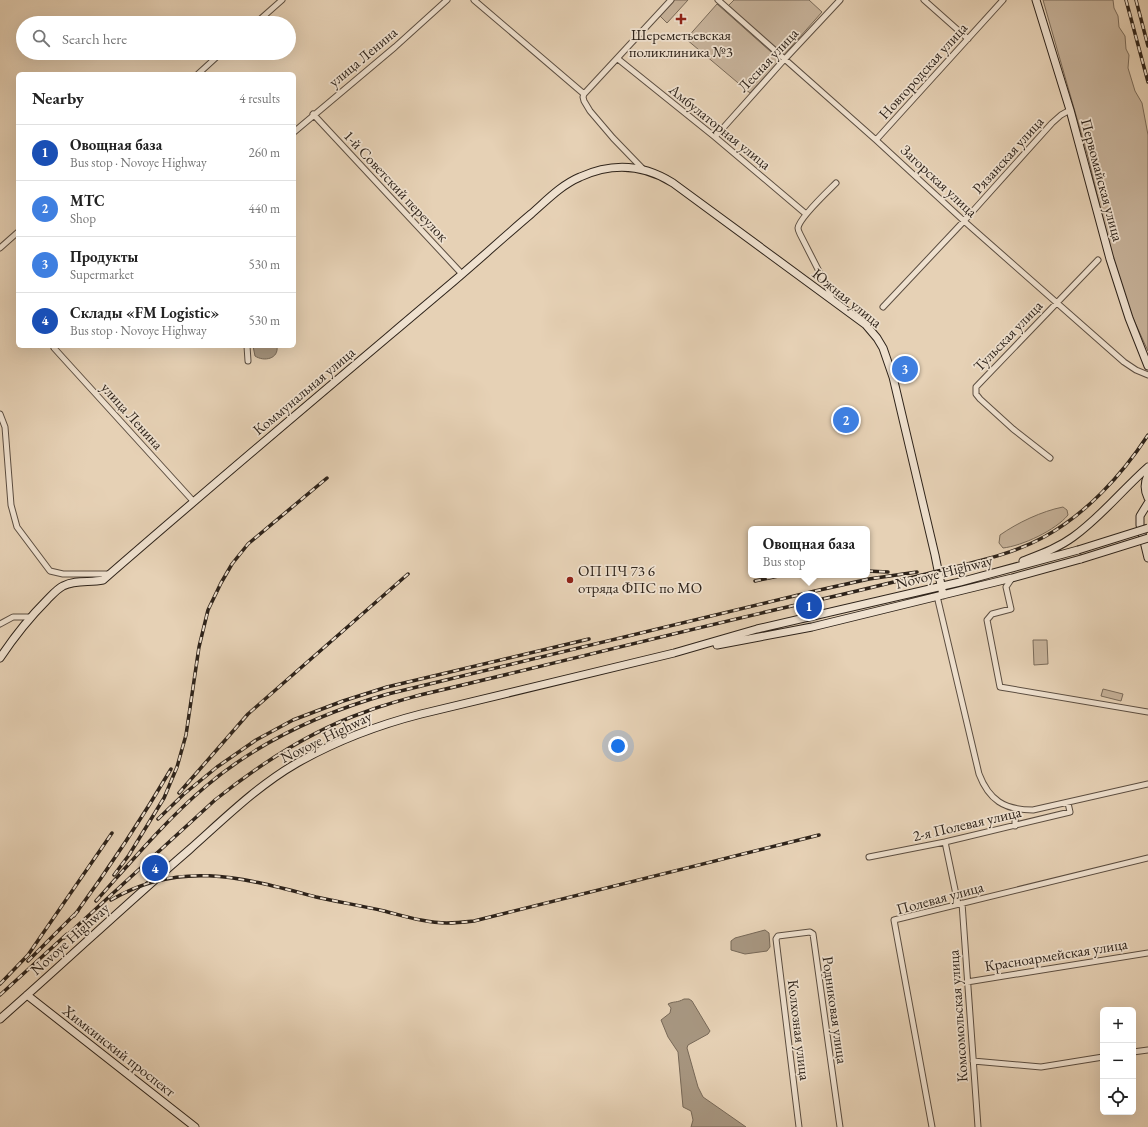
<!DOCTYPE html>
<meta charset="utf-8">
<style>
body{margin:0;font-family:"EB Garamond",serif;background:#f6f6f6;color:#222}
.controls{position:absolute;right:12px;bottom:12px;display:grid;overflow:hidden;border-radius:6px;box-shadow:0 4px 16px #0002}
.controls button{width:36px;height:36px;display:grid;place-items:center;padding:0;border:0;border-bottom:1px solid #e0e0e0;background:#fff;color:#222;font:20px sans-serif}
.you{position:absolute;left:618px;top:746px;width:14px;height:14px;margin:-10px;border:3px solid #fff;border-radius:50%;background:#1a73e8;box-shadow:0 0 0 6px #1a73e833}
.badge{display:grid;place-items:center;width:26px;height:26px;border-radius:50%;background:#ea580c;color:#fff;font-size:13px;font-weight:700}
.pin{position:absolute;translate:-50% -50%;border:2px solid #fff;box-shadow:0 1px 4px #0006}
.popup{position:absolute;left:748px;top:526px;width:122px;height:52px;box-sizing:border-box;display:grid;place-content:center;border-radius:6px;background:#fff;filter:drop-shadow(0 1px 3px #0005);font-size:13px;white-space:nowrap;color:#767676}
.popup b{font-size:15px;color:#222}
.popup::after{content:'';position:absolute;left:50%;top:100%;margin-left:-8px;border:8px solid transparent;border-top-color:#fff}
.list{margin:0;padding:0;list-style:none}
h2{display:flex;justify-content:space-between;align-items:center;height:52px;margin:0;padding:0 16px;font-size:17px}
h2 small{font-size:13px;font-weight:400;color:#767676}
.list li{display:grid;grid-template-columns:26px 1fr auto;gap:12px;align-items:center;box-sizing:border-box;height:56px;padding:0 16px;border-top:1px solid #e0e0e0}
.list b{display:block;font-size:15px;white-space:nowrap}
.list p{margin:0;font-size:13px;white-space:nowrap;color:#767676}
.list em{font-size:13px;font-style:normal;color:#767676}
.icon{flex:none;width:22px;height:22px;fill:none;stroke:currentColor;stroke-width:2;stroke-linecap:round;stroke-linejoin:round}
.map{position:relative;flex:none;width:1148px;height:1127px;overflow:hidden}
.search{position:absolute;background:#fff;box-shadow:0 4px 16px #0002;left:16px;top:16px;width:280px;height:44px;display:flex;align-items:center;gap:10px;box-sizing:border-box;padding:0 14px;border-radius:22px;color:#767676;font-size:15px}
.panel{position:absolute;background:#fff;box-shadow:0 4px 16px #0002;left:16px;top:72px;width:280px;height:276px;border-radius:6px}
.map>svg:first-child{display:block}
.green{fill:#c7b39b;stroke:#7a6b5a}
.water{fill:#a79680;stroke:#776857}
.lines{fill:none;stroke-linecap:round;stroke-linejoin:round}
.street-casing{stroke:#5c4e41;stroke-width:7}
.secondary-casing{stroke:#2e231a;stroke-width:9}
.street{stroke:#efe1cf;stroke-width:5}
.secondary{stroke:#efe1cf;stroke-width:7}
.rail-casing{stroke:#2e231a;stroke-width:3.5}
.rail{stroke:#efe1cf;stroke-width:2;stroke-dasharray:6;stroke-linecap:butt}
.secondary-bridge-casing{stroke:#2e231a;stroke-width:9;stroke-linecap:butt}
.secondary-bridge{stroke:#efe1cf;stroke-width:7}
.poi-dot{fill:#8f2418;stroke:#efe1cf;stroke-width:1.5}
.labels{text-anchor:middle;stroke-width:3.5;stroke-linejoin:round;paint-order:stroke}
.poi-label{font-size:15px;fill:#2e231a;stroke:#efe1cf}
.street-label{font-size:15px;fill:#2e231a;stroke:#efe1cf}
</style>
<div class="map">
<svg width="1148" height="1127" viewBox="0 0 1148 1127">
<rect width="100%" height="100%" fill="#e6d1b5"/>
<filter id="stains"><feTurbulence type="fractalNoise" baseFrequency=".005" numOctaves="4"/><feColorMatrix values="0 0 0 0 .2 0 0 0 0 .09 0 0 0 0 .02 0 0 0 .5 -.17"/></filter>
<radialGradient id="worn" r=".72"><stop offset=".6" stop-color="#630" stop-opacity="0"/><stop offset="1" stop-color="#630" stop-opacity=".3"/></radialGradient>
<!-- green -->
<path class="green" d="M672 0H688L667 23 659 15Z
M734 0H809L822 12 783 56 728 6Z
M1043 0H1113L1114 8 1118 16 1119 27 1125 36 1126 49 1129 55 1128 68 1135 91 1142 103 1148 135V351L1132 316 1111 253 1088 157Z
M717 4 780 60 750 93 686 39Z
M1063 507 1067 510 1068 515C1056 530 1022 546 1003 548L999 543 1000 535C1017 523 1042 511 1063 507Z
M1033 640H1047L1048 664 1034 665Z
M1103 689 1123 694 1121 701 1101 696Z"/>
<!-- water -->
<path class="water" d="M253 346H277C279 359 264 362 255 356Z
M765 930 769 933 770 947 767 951 745 954 731 950V941L735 938Z
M684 999H689L692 1001 710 1031 708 1034 688 1045 687 1048 698 1087 703 1097 746 1127H691L693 1120 691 1111 683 1107 678 1052 668 1037 661 1020 670 1013 671 1008 668 1004C674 1001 677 1003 684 999Z"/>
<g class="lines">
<!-- street casing -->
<g class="street-casing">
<path id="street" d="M474 0 584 94 583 97 584 101 590 111 613 138 642 168
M718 0 876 140 964 221 1124 362 1136 370 1148 375
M924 0 968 39
M256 23 282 0
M618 59 715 137 806 214
M198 74 221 53
M584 94 671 0
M313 114 462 274
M294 132 395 47 447 0
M715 137 782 62 840 0
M876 140 1003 0
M0 248 18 232
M832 299 827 287 800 234C799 232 798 230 798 228 799 218 828 191 836 183
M883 307 964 221 1052 123 1061 115 1070 110
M56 346 54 348 194 502
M247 346 248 361
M0 414 5 427 11 505 17 527 50 571 63 574H110
M1050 458 1013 429 980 399 976 394V387L1098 260
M1012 578 1006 587 1011 609 992 614 987 620 1000 687 1148 712
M937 596 979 774C989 800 1004 810 1033 810L1148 784
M0 624 13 617H30
M1015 816V826
M945 842 958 904
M869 857 945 842 1070 812 1068 803
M962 903 978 1127
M967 982 1148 953
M1133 1052 1148 1050
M973 1061 1041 1067 1103 1057
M799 1127 776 939 778 936 810 932 813 934 840 1127
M932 1127 894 920 1148 858"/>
</g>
<!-- secondary casing -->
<g class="secondary-casing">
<path id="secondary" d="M1036 0 1070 110 1110 259 1129 318 1148 366
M1148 475C1144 483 1144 490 1148 498
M1148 503 1140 516V525L1148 558
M1023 561C1041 554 1058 548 1073 537 1101 517 1122 490 1148 467
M717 645 812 627 1012 578 1081 559
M0 658C14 637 29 618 47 600 52 595 57 589 63 586 76 579 90 583 103 580 219 479 337 380 454 281 480 259 505 236 531 214 546 201 561 185 580 177 613 162 643 164 673 183L866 325 877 338 883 348 893 377 935 555 943 595
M27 995 195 1127
M0 1019C64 963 125 905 189 850 224 819 257 786 297 763 336 741 378 725 421 714L674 653 757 629 960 582 1078 550"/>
</g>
<!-- street -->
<use href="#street" class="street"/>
<!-- secondary -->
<use href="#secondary" class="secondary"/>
<!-- rail casing -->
<g class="rail-casing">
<path id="rail" d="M1126 0 1148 82
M1136 0 1148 46
M867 571 888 572
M755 581 783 575
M179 793 248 714 408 574
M158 819 184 794 217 767 256 740 293 720 343 701 387 687 589 639
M114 875 129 855 164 798 177 767 186 735 199 647 208 610 221 583 232 564 248 544 327 478
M111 900C180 859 244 878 316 897 339 902 362 906 384 911 404 916 426 923 447 923 456 923 465 922 474 921L819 835
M96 901C131 862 165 821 205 787 259 741 321 713 388 694L815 591 869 579 917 572
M74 916C109 868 141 820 171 769
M64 938 215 800C260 764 310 731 365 712 383 705 402 700 420 695 553 664 685 630 818 600 859 591 898 581 938 571 974 562 1011 555 1044 537 1086 514 1122 475 1148 435
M28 961 78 911
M0 984 28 955 112 833
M0 995 67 934"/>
</g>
<!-- rail -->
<use href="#rail" class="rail"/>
<!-- secondary-bridge casing -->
<g class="secondary-bridge-casing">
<path id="secondary-bridge" d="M1078 550 1148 528
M1081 559 1148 538"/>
</g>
<!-- secondary-bridge -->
<use href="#secondary-bridge" class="secondary-bridge"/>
</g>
<!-- markers -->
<g class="poi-dot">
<path d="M679 13h4v4h4v4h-4v4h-4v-4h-4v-4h4z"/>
<circle cx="570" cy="580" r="4"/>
</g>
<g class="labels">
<!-- poi labels -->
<g class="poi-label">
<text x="681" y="40">Шереметьевская<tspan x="681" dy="17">поликлиника №3</tspan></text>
<text x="578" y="576" text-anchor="start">ОП ПЧ 73 6<tspan x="578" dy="17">отряда ФПС по МО</tspan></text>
</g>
<!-- street labels -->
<g class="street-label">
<text transform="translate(363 57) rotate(-40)" y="5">улица Ленина</text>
<text transform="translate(768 60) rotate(-47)" y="5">Лесная улица</text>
<text transform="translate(923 71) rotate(-48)" y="5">Новгородская улица</text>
<text transform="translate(720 127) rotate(39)" y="5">Амбулаторная улица</text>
<text transform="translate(1008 155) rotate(-48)" y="5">Рязанская улица</text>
<text transform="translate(1102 180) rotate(75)" y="5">Первомайская улица</text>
<text transform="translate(939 181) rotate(43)" y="5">Загорская улица</text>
<text transform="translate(396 186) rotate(47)" y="5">1-й Советский переулок</text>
<text transform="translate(847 298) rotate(39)" y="5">Южная улица</text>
<text transform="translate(1008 336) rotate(-46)" y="5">Тульская улица</text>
<text transform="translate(304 391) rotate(-40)" y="5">Коммунальная улица</text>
<text transform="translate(132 416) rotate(48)" y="5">улица Ленина</text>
<text transform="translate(944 572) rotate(-14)" y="5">Novoye Highway</text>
<text transform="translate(326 737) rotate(-26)" y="5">Novoye Highway</text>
<text transform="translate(967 824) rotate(-13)" y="5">2-я Полевая улица</text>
<text transform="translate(940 898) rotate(-15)" y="5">Полевая улица</text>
<text transform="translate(70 939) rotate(-42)" y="5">Novoye Highway</text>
<text transform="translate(1056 955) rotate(-9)" y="5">Красноармейская улица</text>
<text transform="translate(835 1010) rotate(82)" y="5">Родниковая улица</text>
<text transform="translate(958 1016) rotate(-94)" y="5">Комсомольская улица</text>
<text transform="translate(799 1030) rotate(83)" y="5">Колхозная улица</text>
<text transform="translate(119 1051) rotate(38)" y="5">Химкинский проспект</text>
</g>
</g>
<rect width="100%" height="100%" filter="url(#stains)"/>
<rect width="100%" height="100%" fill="url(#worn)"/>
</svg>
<div class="controls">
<button>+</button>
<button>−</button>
<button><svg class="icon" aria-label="locate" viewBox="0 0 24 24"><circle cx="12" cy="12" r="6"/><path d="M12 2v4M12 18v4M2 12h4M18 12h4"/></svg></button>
</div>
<div class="you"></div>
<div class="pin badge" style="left:809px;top:606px;background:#1a4fb4">1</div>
<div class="popup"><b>Овощная база</b>Bus stop</div>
<div class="pin badge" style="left:846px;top:420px;background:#3f7fe0">2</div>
<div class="pin badge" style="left:905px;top:369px;background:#3f7fe0">3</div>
<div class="pin badge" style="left:155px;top:868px;background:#1a4fb4">4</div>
<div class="search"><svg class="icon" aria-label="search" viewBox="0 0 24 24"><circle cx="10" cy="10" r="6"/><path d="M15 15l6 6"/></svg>Search here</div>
<section class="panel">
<h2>Nearby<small>4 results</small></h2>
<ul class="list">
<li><span class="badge" style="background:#1a4fb4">1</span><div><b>Овощная база</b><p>Bus stop · Novoye Highway</p></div><em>260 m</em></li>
<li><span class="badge" style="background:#3f7fe0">2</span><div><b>МТС</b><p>Shop</p></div><em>440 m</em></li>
<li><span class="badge" style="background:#3f7fe0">3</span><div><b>Продукты</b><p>Supermarket</p></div><em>530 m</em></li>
<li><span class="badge" style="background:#1a4fb4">4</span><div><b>Склады «FM Logistic»</b><p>Bus stop · Novoye Highway</p></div><em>530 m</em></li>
</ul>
</section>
</div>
